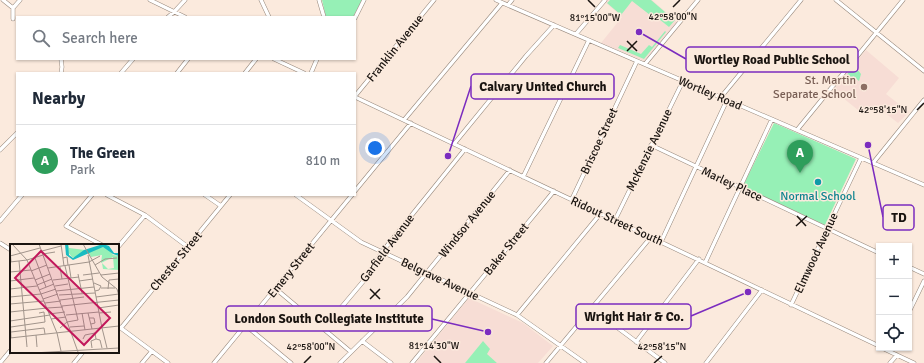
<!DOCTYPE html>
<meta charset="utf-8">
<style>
body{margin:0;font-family:Signika,sans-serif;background:#f2f2f3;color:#1f2937}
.controls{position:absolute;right:12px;bottom:12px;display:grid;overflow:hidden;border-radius:0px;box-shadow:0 1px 3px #0004}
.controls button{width:36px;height:36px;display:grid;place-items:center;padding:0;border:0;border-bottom:1px solid #e0e1e3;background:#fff;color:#1f2937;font:20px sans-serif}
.you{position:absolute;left:375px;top:148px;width:14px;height:14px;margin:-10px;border:3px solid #fff;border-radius:50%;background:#1a73e8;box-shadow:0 0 0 6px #1a73e833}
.badge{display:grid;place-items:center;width:26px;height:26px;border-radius:50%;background:#b04a1d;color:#fff;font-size:13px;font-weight:700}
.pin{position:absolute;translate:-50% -33px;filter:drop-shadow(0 1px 2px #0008)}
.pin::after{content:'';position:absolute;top:21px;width:14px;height:12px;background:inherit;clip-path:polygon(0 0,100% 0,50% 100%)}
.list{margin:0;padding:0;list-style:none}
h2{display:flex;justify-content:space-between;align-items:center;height:52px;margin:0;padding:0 16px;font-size:17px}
h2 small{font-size:13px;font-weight:400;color:#747a83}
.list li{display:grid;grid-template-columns:26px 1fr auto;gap:12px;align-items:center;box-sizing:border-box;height:72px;padding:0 16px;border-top:1px solid #e0e1e3}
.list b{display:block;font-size:15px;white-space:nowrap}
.list p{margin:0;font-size:13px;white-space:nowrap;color:#747a83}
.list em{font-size:13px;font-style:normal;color:#747a83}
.icon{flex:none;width:22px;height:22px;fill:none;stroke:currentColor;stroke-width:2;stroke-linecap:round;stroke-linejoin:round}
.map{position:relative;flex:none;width:924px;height:363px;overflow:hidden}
.search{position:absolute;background:#fff;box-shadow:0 1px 3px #0004;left:16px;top:16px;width:340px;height:44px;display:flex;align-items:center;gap:10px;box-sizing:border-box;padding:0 14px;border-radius:0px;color:#747a83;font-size:15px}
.panel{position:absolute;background:#fff;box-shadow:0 1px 3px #0004;left:16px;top:72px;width:340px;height:124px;border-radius:0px}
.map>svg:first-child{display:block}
.education{fill:#f7ddd5}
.green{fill:#96f0b6}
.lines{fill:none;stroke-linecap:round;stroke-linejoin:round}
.minor-casing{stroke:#97887c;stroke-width:4.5}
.minor{stroke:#fff;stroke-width:3.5}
.ticks{fill:none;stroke:#1a1410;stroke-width:1.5}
.education-dot{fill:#8d6e63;stroke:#fbeadd;stroke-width:1.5}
.culture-dot{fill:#0f9aa8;stroke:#fbeadd;stroke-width:1.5}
.labels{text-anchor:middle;stroke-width:3;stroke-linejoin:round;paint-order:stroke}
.street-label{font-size:12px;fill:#1a1410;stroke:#fbeadd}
.education-label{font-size:12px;fill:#785e54;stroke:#fbeadd;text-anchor:end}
.culture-label{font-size:12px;fill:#0d838f;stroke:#fbeadd}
.inset-road{fill:none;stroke:#a1948b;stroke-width:1}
.view{fill:#c2185b;fill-opacity:0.15;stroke:#c2185b;stroke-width:2}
.inset-edge{fill:none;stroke:#1a1410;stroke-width:2}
.ticks-label{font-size:10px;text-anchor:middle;fill:#1a1410;stroke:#fbeadd;stroke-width:3;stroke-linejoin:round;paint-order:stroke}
.leader{fill:none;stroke:#7b2cbf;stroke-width:1.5}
.callout-dot{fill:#7b2cbf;stroke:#fbeadd;stroke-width:1.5}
.callout{fill:#fbeadd;stroke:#7b2cbf;stroke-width:1.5}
.callout-label{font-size:13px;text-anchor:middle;font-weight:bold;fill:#1a1410}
</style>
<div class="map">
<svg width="924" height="363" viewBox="0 0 924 363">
<rect width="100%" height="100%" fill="#fbeadd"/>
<!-- education -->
<path class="education" d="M607 0H652L677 22 644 61 601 43 622 17 605 2Z
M866 50 899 78 886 94 909 112 898 123 880 109 875 114 868 108 863 114 833 90Z
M469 298 523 323 553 346 538 363H497L486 354V345L483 342 465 363H416Z"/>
<!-- green -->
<path class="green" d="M322 0H362L353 17H326Z
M610 0H651L665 12 658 20 651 14 650 15 632 1 621 15 607 3Z
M665 12 675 20 669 27 659 19Z
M665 31 666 32 644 59 618 48 620 45 641 54 649 45 652 47Z
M855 64 858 67 857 69 861 74 859 81 853 76 848 83 843 80Z
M774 123 856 159 825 225 744 187 743 186Z
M483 341 490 349 487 354 497 363H465Z"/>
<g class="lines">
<!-- minor casing -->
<g class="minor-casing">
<path id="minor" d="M3 0 13 8
M150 0 185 17
M261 0 269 17
M319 0 324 17
M496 0 924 185
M836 0 924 71
M508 5 512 0
M168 17 174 12 185 0
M355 18 364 0
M13 19V8L20 0
M576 34 605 0
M274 59 304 73
M645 64 698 0
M61 73 62 67 61 59
M121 73 133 59
M177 73 188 59
M245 73 256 59
M311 73 317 59
M355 96 434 0
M355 97 705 263 879 346
M721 97 801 0
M404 120 502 3
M797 130 903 0
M454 144 526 56 554 25
M651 145 879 253
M0 150 17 133
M873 163 924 100
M523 177 589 40
M355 191 411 123
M92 195 66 226 102 245
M107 195 145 215 188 247
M205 195 221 206
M296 195 361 242 517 315 585 363
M572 199 637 61
M615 220 683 81
M0 221 22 195
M661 242 727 100
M0 243 11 250
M118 247 145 215
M705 263 772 119
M909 267 924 274
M276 289 351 352
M791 305 861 158
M591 308 665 363
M909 312 924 281
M517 315 601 213
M245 325 291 363
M118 326 168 363
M121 328 230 195
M324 328 366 278 382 252 465 149
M362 341 391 363
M636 342 699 259
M882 348 914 363
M0 363 10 351
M74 363 83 352
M142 363 152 351
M214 363 352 195
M340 363 407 297 510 170
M412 363 554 191
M546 363 651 237
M706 363 762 290
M890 363 897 355"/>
</g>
<!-- minor -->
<use href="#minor" class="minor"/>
</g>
<!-- ticks -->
<path class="ticks" d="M588 0 595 7M673 7 680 0M627 41 637 51M627 51 637 41M917 110 924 103M797 216 806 226M796 226 807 216M370 289 380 299M370 299 380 289M434 356 441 363M304 363 311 356M654 363 662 356"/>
<!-- markers -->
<circle class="education-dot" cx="864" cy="87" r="4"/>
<circle class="culture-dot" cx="818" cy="182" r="4"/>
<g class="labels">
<!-- street labels -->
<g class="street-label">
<text transform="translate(395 48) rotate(-51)" y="4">Franklin Avenue</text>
<text transform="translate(710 93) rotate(23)" y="4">Wortley Road</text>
<text transform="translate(599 141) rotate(-65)" y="4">Briscoe Street</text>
<text transform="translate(649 150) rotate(-64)" y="4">McKenzie Avenue</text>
<text transform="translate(732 184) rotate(25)" y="4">Marley Place</text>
<text transform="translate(617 221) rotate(25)" y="4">Ridout Street South</text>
<text transform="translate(467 224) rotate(-51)" y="4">Windsor Avenue</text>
<text transform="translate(387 248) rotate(-53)" y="4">Garfield Avenue</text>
<text transform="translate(506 249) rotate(-51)" y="4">Baker Street</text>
<text transform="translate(816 253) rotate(-65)" y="4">Elmwood Avenue</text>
<text transform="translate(176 261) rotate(-50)" y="4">Chester Street</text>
<text transform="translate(291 270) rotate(-51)" y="4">Emery Street</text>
<text transform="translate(440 279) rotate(25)" y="4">Belgrave Avenue</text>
</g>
<!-- education labels -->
<g class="education-label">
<text x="856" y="84">St. Martin<tspan x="856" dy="14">Separate School</tspan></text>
</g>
<!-- culture labels -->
<g class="culture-label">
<text x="818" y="200">Normal School</text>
</g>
</g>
<!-- overview -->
<g transform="translate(10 244)">
<rect width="109" height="109" fill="#fbeadd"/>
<path d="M58 0 59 4 75 6 66 14 62 13 57 7ZM92 3 98 4 103 11 109 12V26L93 25 92 19 98 25 104 24 103 13 91 19 92 11 81 13 78 8Z" fill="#96f0b6"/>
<path d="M55 0H58L59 11 63 14 74 6 93 0 99 2 104 9H109V12L103 10 93 3 63 16 56 11Z" fill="#1abcc1"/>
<path class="inset-road" d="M2 0 17 16 47 89 51 107M29 0 68 108M51 0 54 22M73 0 92 33 107 45 109 52M0 6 1 18M32 7 51 2M33 10 45 8M78 11 92 84M0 12 30 4M25 14 36 43M53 14 57 13 58 21M9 17 17 103M0 18 17 16 33 11M59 21 61 34M85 21 95 15 107 14M50 23 52 35M38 24 79 18 90 12M21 27 37 21M0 28 21 26M68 30 72 49M73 31 89 29M91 31 109 29M25 36 40 30M43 36 69 33M0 37 24 34M69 37 83 35M84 39 91 42 89 46 85 47M27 41 42 35M45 42 58 40M91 44H105M0 45 27 42M98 45 99 36 109 35M29 46 44 40M46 47 84 43M31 50 46 45M49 51 85 49M0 53 31 50M86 53 109 50M33 55 48 50M50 56 74 53M35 59 51 57M0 60 34 57M52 62 109 56M37 64 53 63M88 64 109 61M0 68 37 64M72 69 75 86M78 69 82 85M89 69 101 68M39 70 55 68M0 71 1 94M56 71 89 68M79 74H84L85 79 81 80M41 75 56 73M0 77 40 71M1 83 35 78 34 68 29 69M60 83 74 82M50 84 57 78 68 76 55 22M92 84 97 104M1 88 34 84 35 90M26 91 27 103M0 94 109 82M73 95 75 91 85 89 86 95M82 104 81 97 86 95 90 96 92 104M23 109 109 104"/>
<path class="view" d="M31 7 100 74 74 101 5 34Z"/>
<rect width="109" height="109" class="inset-edge"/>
</g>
<g class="ticks-label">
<text x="673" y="20">42°58'00"N</text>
<text x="595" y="21">81°15'00"W</text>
<text x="883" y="113">42°58'15"N</text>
<text x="434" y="349">81°14'30"W</text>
<text x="311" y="350">42°58'00"N</text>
<text x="662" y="350">42°58'15"N</text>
</g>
<!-- callouts -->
<path class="leader" d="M639 32L686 59M448 156L471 86M868 145L883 217M748 292L691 316M488 332L432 319"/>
<g class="callout-dot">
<circle cx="639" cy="32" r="4"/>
<circle cx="448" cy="156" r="4"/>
<circle cx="868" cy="145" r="4"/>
<circle cx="748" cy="292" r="4"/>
<circle cx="488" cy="332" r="4"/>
</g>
<g class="callout">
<rect x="686" y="47" width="172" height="25" rx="4"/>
<rect x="471" y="74" width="143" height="25" rx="4"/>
<rect x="883" y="205" width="31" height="25" rx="4"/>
<rect x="576" y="304" width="115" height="25" rx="4"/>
<rect x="226" y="306" width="206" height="25" rx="4"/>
</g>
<g class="callout-label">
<text x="772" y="64">Wortley Road Public School</text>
<text x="543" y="91">Calvary United Church</text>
<text x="899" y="222">TD</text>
<text x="634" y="321">Wright Hair &amp; Co.</text>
<text x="329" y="323">London South Collegiate Institute</text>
</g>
</svg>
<div class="controls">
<button>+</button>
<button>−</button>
<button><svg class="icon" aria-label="locate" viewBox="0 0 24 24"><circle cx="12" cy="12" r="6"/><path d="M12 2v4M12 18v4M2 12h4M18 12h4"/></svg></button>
</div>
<div class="you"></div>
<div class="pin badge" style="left:800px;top:173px;background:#2e9e5b">A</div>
<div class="search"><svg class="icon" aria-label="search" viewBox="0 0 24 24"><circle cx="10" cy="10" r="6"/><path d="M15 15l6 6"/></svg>Search here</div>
<section class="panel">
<h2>Nearby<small></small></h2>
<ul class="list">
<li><span class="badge" style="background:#2e9e5b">A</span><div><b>The Green</b><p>Park</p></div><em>810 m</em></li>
</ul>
</section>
</div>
